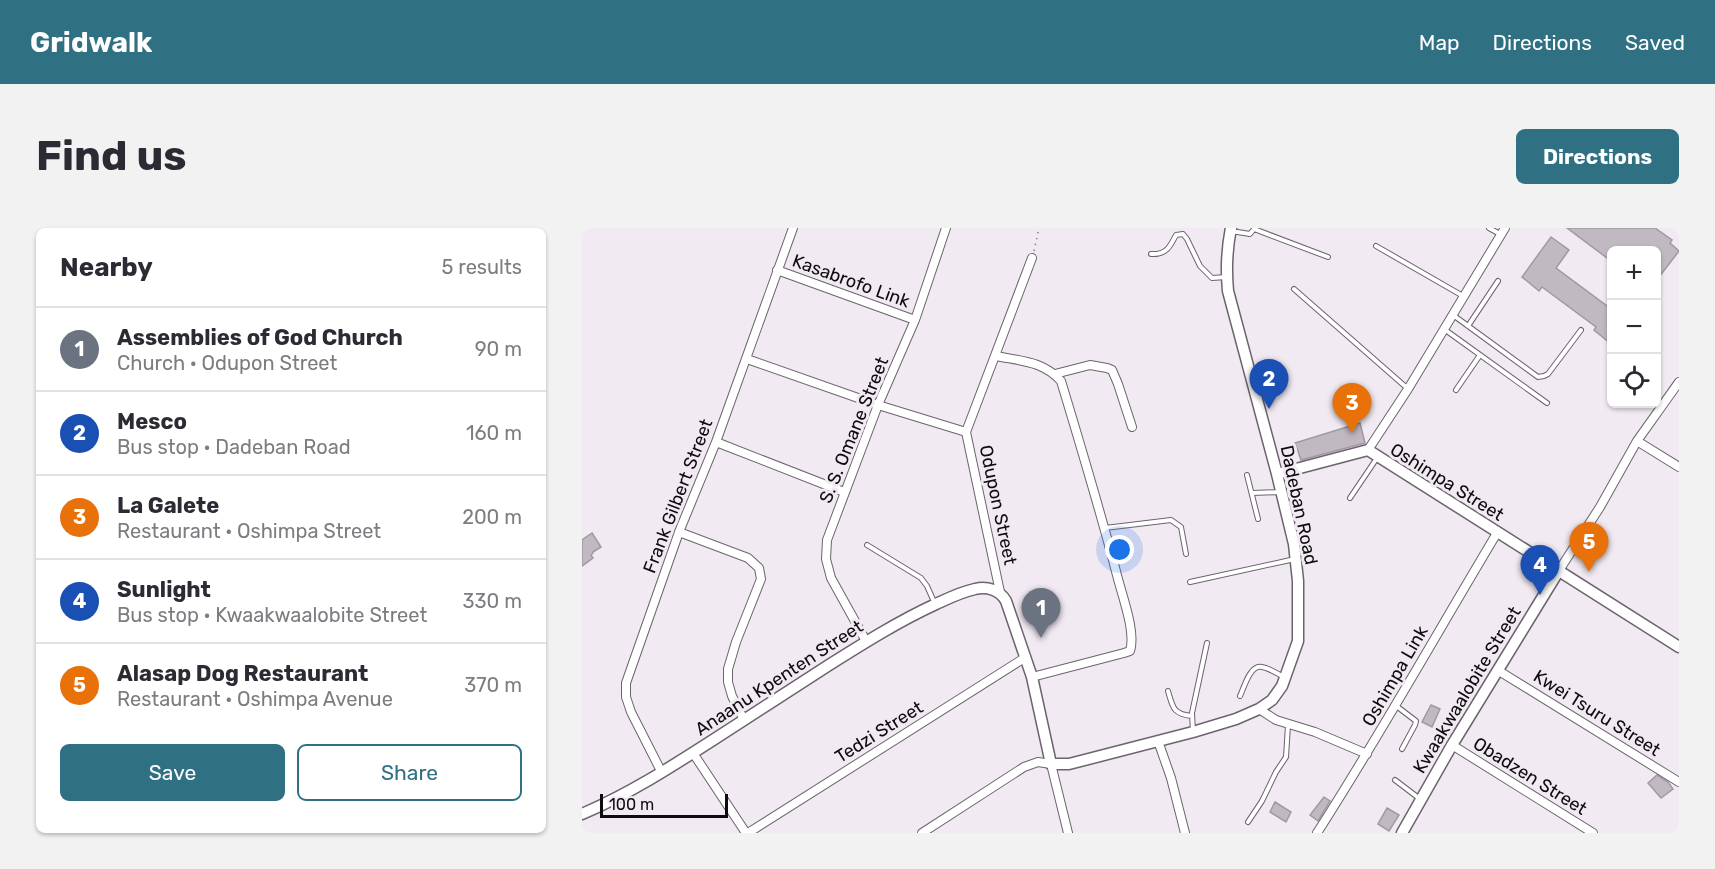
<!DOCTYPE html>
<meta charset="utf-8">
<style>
body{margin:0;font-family:Rubik,sans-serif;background:#f2f2f3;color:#2b2b33}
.controls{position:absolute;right:18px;top:18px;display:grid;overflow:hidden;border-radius:9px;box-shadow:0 2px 4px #0004}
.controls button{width:54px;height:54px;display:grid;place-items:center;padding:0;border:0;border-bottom:2px solid #e1e1e2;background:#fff;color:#2b2b33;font:30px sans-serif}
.scale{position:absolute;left:18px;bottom:15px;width:128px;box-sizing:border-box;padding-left:6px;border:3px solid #0e0c0e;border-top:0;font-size:16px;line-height:21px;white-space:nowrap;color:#0e0c0e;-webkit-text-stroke:4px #f2eaf3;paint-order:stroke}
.you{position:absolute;left:538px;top:322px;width:21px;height:21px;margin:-15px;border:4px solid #fff;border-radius:50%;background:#1a73e8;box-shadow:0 0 0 9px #1a73e833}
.badge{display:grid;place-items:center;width:39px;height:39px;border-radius:50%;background:#2f7083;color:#fff;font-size:20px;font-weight:700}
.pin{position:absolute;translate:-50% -50px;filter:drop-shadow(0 2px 3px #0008)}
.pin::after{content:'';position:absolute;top:32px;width:21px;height:18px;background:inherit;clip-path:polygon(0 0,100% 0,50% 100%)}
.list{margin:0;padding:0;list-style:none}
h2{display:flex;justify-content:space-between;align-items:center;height:78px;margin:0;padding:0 24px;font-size:26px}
h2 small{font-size:20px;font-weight:400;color:#7c7c81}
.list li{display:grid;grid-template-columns:39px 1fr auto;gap:18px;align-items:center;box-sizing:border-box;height:84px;padding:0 24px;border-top:2px solid #e1e1e2}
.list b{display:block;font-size:22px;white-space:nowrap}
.list p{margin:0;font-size:20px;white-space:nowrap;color:#7c7c81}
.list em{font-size:20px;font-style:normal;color:#7c7c81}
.actions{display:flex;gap:12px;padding:18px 24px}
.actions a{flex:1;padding:14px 0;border:2px solid #2f7083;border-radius:9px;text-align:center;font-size:21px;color:#2f7083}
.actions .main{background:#2f7083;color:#fff}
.icon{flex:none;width:33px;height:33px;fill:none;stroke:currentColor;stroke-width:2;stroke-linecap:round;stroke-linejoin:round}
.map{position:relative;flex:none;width:1097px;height:605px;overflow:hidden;border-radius:9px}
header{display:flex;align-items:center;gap:36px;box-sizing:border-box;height:84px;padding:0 30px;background:#2f7083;color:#fff}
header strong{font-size:28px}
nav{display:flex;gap:33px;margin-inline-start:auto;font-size:21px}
.intro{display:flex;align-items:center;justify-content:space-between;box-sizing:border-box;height:144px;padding:0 36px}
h1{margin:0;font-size:42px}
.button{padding:15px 27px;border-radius:9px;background:#2f7083;color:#fff;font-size:21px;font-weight:700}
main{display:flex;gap:36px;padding:0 36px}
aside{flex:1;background:#fff;border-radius:9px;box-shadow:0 2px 4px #0004}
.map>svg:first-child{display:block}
.building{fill:#c1b9c2;stroke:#a099a1;stroke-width:1.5}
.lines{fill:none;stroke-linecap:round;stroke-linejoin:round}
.lane-casing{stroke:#6b646c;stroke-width:6}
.street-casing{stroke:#6b646c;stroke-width:10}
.secondary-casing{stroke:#6b646c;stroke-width:13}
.path{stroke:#868186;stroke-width:1.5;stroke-dasharray:1.5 4.5;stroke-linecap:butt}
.lane{stroke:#fff;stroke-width:4}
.street{stroke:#fff;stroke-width:8}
.secondary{stroke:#fff;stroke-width:10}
.labels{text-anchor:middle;stroke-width:6;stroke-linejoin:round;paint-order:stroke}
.street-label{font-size:18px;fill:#0e0c0e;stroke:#f2eaf3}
</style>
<header>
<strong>Gridwalk</strong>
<nav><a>Map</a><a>Directions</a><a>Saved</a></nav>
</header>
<div class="intro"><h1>Find us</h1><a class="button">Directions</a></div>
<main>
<aside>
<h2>Nearby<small>5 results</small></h2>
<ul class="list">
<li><span class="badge" style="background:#6b7280">1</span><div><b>Assemblies of God Church</b><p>Church · Odupon Street</p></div><em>90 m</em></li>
<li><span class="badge" style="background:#1a4fb4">2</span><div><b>Mesco</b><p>Bus stop · Dadeban Road</p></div><em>160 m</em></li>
<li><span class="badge" style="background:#e8710a">3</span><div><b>La Galete</b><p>Restaurant · Oshimpa Street</p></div><em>200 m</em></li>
<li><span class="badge" style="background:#1a4fb4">4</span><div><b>Sunlight</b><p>Bus stop · Kwaakwaalobite Street</p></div><em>330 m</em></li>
<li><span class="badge" style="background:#e8710a">5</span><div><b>Alasap Dog Restaurant</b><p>Restaurant · Oshimpa Avenue</p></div><em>370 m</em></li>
</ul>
<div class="actions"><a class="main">Save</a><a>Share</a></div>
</aside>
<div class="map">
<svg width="1097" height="605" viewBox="0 0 1097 605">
<rect width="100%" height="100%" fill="#f2eaf3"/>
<!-- building -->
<path class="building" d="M985 0H1073L1090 12 1088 15 1097 23 1074 53V22H1029V33Z
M969 9 987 22 974 40 1029 81V116L1012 102 1014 99 960 59 957 63 940 49Z
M778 195 783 215 719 232 713 215Z
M10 305 19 319 11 324V325L9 327 11 330 0 338V312Z
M849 477 858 481 850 499 840 494Z
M1075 547 1086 554 1091 561 1079 570 1066 555Z
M742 569 748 573 736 593 728 587Z
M693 574 709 584 704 594 688 584Z
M805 580 817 587 807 603 796 596Z"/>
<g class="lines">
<!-- lane casing -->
<g class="lane-casing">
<path id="lane" d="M907 0 918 6
M672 1 746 29
M649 3 668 6 672 1
M794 18 881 68
M569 26C584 27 588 19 594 7L601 6 605 11 618 38 630 50 644 49
M712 61 825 160
M871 87 956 149 962 148 966 146 999 102
M886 98 916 53
M862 101 965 175
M874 162 898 127
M665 247 676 291
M670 265 699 264
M768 270 795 230
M523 300 589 292 599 299 604 326
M285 317 339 350 345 358 353 376
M608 354 713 331
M586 463C591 480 591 486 610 488
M658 468C662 460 668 436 680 439 687 440 696 446 702 449
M813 477 834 493 833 497 820 521
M611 504 610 485 625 415
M813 552 838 571
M666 594 680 573 694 544 704 529 706 497"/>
</g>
<!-- street casing -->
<g class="street-casing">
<path id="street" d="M195 42 333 92
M414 128C439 133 461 133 479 153 499 219 519 285 536 351 541 370 554 405 548 423L542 425 450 449
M165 131 296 177 384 204
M473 146 508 137 525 140 530 142 536 156 550 199
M1055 213 1097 239
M134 214 262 264
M786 222 826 161 923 0
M97 304 166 330 177 340 179 351 154 414 146 441V454L150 468 162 492
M976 344 1018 279 1055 213 1097 154
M418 364 384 204 450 30
M284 413 249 350 244 331 245 312 296 177 333 92 364 0
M917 443 1097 554
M677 481 694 492 733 504 785 526
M576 513 589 550 603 605
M870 517 1011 605
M111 525 164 605
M80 545 49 484 44 469V455L97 304 134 214 211 0
M166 605 444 429
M340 605 442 539 456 534 469 536 486 605
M735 605C798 507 855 405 915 305"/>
</g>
<!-- secondary casing -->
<g class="secondary-casing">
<path id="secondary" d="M695 246 786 222 1097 419
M0 586C47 566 89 539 131 512 170 487 208 462 247 437 282 415 317 393 354 376 367 370 379 364 393 361 405 358 418 362 424 373L450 449 469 536H487L611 504 654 491 677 481 690 472 700 458 716 413V353L712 316 695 246 646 63C644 42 645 20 649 0
M820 605 870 517 976 344"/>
</g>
<!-- path -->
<path class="path" d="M452 23 457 0"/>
<!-- lane -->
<use href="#lane" class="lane"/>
<!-- street -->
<use href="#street" class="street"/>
<!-- secondary -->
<use href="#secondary" class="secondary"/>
</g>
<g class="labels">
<!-- street labels -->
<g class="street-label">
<text transform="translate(269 53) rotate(20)" y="6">Kasabrofo Link</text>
<text transform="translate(272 202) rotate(-68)" y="6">S. S. Omane Street</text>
<text transform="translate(865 254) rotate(32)" y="6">Oshimpa Street</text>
<text transform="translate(96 268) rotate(-69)" y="6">Frank Gilbert Street</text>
<text transform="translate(416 277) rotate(78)" y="6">Odupon Street</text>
<text transform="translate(717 277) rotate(78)" y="6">Dadeban Road</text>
<text transform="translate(813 448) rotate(-60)" y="6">Oshimpa Link</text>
<text transform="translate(197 450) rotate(-33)" y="6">Anaanu Kpenten Street</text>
<text transform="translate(885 462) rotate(-59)" y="6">Kwaakwaalobite Street</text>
<text transform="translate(1015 485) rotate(32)" y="6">Kwei Tsuru Street</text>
<text transform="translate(297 504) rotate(-32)" y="6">Tedzi Street</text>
<text transform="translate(948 548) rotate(32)" y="6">Obadzen Street</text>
</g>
</g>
</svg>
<div class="controls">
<button>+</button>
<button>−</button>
<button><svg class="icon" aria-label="locate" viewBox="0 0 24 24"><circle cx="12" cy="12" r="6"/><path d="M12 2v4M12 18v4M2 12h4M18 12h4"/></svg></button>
</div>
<div class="scale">100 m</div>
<div class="you"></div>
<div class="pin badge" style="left:459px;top:410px;background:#6b7280">1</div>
<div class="pin badge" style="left:687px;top:181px;background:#1a4fb4">2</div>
<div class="pin badge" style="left:770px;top:205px;background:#e8710a">3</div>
<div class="pin badge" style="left:958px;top:367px;background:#1a4fb4">4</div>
<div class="pin badge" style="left:1007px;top:344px;background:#e8710a">5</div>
</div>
</main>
